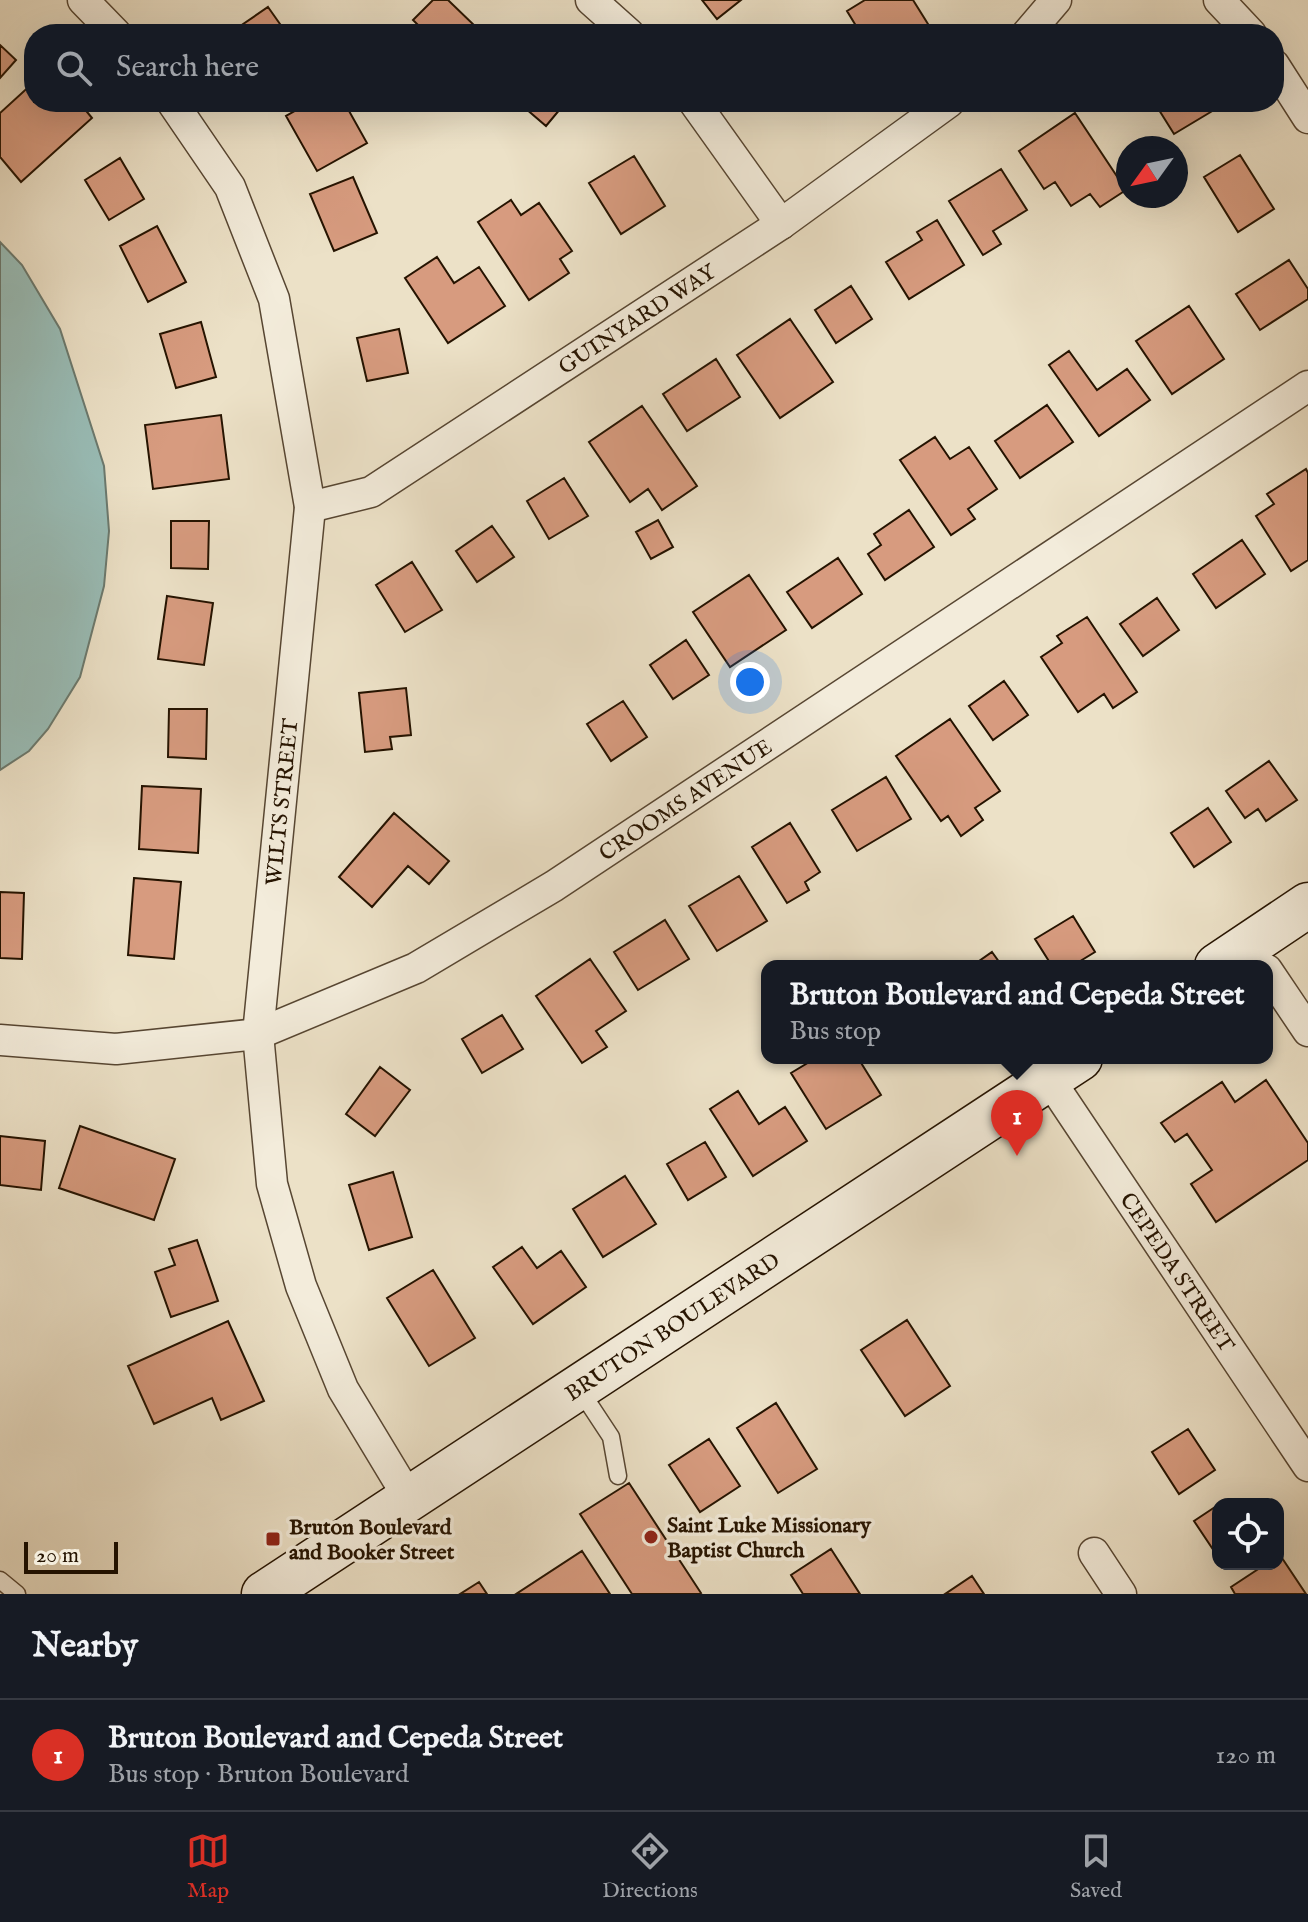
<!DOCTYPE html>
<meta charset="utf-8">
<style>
body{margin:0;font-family:"IM FELL English",serif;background:#242831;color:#f1f3f6}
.controls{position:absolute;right:24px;bottom:24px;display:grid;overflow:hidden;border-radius:16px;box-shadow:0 8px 32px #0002}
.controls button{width:72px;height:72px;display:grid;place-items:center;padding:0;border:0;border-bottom:2px solid #363941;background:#171b24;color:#f1f3f6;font:40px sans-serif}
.compass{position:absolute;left:1116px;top:136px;width:72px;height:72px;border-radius:50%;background:#171b24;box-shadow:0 8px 32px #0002;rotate:237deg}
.scale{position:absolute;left:24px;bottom:20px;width:94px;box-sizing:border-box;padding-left:8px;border:4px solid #251300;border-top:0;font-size:22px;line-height:28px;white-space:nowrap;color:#251300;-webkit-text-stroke:6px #f3ecdb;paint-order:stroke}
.you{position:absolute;left:750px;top:682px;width:28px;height:28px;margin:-20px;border:6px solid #fff;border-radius:50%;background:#1a73e8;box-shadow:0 0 0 12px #1a73e833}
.badge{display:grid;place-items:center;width:52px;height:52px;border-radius:50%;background:#d93025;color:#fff;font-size:26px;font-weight:700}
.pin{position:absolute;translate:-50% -66px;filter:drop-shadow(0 2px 4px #0008)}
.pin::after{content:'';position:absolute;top:42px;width:28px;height:24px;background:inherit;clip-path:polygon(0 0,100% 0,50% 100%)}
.popup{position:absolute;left:761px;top:960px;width:512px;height:104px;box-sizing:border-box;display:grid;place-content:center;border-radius:16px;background:#171b24;filter:drop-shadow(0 2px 6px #0005);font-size:26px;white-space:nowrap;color:#9ea1a6}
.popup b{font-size:30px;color:#f1f3f6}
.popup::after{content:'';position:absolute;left:50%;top:100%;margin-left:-16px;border:16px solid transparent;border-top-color:#171b24}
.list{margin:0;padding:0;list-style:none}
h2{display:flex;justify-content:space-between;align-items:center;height:104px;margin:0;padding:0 32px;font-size:34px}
h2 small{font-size:26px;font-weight:400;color:#9ea1a6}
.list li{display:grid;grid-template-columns:52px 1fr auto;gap:24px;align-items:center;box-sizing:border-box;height:112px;padding:0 32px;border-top:2px solid #363941}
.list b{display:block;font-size:30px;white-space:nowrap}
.list p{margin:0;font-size:26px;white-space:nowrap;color:#9ea1a6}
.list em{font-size:26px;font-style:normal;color:#9ea1a6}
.icon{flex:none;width:44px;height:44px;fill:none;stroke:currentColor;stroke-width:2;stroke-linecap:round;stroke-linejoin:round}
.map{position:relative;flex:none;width:1308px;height:1594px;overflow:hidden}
.search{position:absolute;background:#171b24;box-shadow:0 8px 32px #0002;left:24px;right:24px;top:24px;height:88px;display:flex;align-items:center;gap:20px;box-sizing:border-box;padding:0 28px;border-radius:32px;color:#9ea1a6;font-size:30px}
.sheet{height:216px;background:#171b24}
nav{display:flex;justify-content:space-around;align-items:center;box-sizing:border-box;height:112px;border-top:2px solid #363941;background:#171b24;font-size:22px;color:#9ea1a6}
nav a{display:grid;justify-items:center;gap:4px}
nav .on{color:#d93025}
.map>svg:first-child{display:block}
.water{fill:#99bdb7;stroke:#6b796e;stroke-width:2}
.building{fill:#d79b7f;stroke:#251300;stroke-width:2}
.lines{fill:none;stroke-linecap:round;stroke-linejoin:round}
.lane-casing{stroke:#574632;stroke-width:19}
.street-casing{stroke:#574632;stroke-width:33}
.secondary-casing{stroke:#251300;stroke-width:47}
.lane{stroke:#f3ecdb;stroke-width:16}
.street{stroke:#f3ecdb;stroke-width:30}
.secondary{stroke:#f3ecdb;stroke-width:44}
.poi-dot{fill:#8f2418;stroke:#f3ecdb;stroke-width:3}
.labels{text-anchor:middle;stroke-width:7;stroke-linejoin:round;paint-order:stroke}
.street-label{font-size:22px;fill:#251300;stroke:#f3ecdb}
.poi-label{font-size:22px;font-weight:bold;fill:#251300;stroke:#f3ecdb;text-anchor:start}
</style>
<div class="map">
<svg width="1308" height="1594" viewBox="0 0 1308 1594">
<rect width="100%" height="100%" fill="#ece1c7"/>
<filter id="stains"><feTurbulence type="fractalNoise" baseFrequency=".0025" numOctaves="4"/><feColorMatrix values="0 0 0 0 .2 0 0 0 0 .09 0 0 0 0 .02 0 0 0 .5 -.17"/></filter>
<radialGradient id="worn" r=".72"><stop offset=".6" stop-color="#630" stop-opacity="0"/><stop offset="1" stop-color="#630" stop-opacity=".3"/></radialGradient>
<!-- water -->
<path class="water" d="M0 242 22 265 60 329 104 466 109 531 104 586 80 677 48 729 29 751 0 770Z"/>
<!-- building -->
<path class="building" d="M433 0H448L477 28 471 34H427L413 20Z
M702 0H741L717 19Z
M865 0H913L933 32 861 34 847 11Z
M268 7 287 34H230V33Z
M0 45 16 60 0 78Z
M34 82V102H79L92 118 21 182 0 157V113Z
M311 102H344L367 143 317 171 286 116Z
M518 102H566L546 126Z
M1154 102H1209L1214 110 1174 134Z
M1075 113 1126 190 1100 207 1090 194 1071 206 1055 182 1044 189 1019 151Z
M1240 155 1274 209 1238 232 1204 177Z
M634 156 665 206 621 234 589 183Z
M120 158 144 199 109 220 85 180Z
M1001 169 1027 210 993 231 1001 244 983 255 949 201Z
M353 177 377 233 334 251 310 194Z
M511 200 521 215 539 203 572 251 560 259 569 273 529 300 478 222Z
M937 220 964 265 909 299 886 262 922 240 917 232Z
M157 226 186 282 148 302 120 246Z
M437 257 454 283 479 267 505 306 448 343 405 278Z
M1289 260 1308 289V299L1260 330 1236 294Z
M851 286 872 319 836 343 815 310Z
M1189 306 1224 359 1172 394 1136 341Z
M790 319 833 382 780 418 737 355Z
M201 322 216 377 176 388 160 334Z
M399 329 408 373 367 381 357 338Z
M1069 351 1097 390 1127 369 1150 400 1099 436 1049 365Z
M716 359 740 397 687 431 663 394Z
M1047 405 1073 442 1020 478 995 441Z
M642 406 697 486 662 510 648 489 630 502 589 442Z
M221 415 229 479 153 489 145 425Z
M935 437 950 459 969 447 997 489 968 509 975 519 951 535 900 460Z
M1306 469 1308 473V560L1291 571 1256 516 1274 504 1267 494Z
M564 478 588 516 549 539 527 501Z
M909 510 934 547 885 580 868 554 881 545 874 534Z
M658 520 673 547 651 559 636 532Z
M171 521H209L208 569 171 568Z
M492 526 514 557 477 582 456 551Z
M1242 540 1265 574 1216 608 1193 574Z
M838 558 862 594 812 628 787 592Z
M412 562 442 610 405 632 376 585Z
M749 575 786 630 730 667 693 612Z
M167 596 213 603 204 665 158 659Z
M1157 598 1179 630 1143 656 1120 624Z
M1087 617 1137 692 1113 708 1104 694 1078 712 1041 657 1062 643 1057 636Z
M686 640 709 675 673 699 650 665Z
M1004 681 1028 715 993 740 969 706Z
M406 688 411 735 390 737 392 749 365 752 359 693Z
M623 701 647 737 611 761 587 724Z
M169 709H207L206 759 168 757Z
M950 719 1000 791 975 808 983 820 961 836 948 816 941 821 896 756Z
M1269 761 1297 800 1266 821 1258 809 1245 818 1226 791Z
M886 777 911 819 857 851 832 810Z
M142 786 201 789 198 853 139 849Z
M1208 808 1231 842 1194 867 1171 833Z
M394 813 449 861 429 884 408 866 372 907 339 877Z
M790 823 820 872 805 882 809 890 787 903 752 847Z
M739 876 767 921 717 951 689 906Z
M134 878 181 882 174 959 128 955Z
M0 892 24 893 22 959 0 958Z
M1073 916 1095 952 1072 966H1052L1035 939Z
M665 920 689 959 638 990 614 952Z
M992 952 1002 966H972Z
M590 959 626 1011 596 1031 607 1047 582 1063 536 996Z
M502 1015 523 1049 482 1073 462 1039Z
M816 1058H858L881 1095 826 1129 791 1073Z
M380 1067 410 1090 375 1136 346 1114Z
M1266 1080 1308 1143V1160L1216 1222 1191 1184 1212 1170 1187 1134 1175 1142 1161 1123 1222 1082 1235 1102Z
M738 1091 759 1124 785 1107 807 1141 753 1176 710 1109Z
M80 1126 175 1159 154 1220 59 1188Z
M0 1136 45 1141 41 1190 0 1185Z
M705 1142 726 1177 688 1200 667 1164Z
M393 1172 412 1237 369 1250 349 1185Z
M625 1176 656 1224 603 1257 573 1209Z
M197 1240 218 1301 171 1317 155 1272 175 1265 169 1249Z
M522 1247 537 1268 561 1251 586 1287 533 1324 493 1267Z
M433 1270 475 1338 429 1366 387 1298Z
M907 1320 950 1386 905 1416 861 1350Z
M228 1321 264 1401 221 1420 212 1398 154 1424 128 1366Z
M776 1403 817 1469 778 1493 737 1428Z
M1188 1429 1215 1470 1179 1494 1152 1452Z
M709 1439 740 1486 700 1512 669 1465Z
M629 1483 701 1593 699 1594H632L580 1514Z
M1218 1505V1557L1194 1521Z
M831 1549 860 1594H803L791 1575Z
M582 1551 610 1594H516Z
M1280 1555 1306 1594H1235L1231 1587 1266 1564H1278Z
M972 1576 984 1594H945Z
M479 1582 487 1594H460Z"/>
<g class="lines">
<!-- lane casing -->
<g class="lane-casing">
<path id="lane" d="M580 1390 611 1437 618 1476
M0 1580 17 1594"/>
</g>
<!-- street casing -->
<g class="street-casing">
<g id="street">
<path d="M83 0 116 34"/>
<path d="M591 0 629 34"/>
<path d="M1219 0 1251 34"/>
<path d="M1027 34 1056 0"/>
<path d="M1274 65 1308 118"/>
<path d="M172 102 230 187 274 299 310 507 258 1034 272 1184 301 1286 343 1389 410 1500"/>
<path d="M694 102 781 224"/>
<path id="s1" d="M310 507 371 492 781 224 949 102"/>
<path d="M1267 970 1308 1031"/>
<path id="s2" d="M0 1040 116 1049 258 1034 416 968 554 886 1308 386"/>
<path id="s3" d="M1049 1079 1308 1466"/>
<path d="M1094 1553 1121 1594"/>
</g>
</g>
<!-- secondary casing -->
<g class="secondary-casing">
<g id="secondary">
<path d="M1217 966 1308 905"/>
<path id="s4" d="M264 1594 1080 1058"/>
</g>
</g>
<!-- lane -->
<use href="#lane" class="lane"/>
<!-- street -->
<use href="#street" class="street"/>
<!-- secondary -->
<use href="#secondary" class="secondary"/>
</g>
<!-- markers -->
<g class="poi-dot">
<circle cx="651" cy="1537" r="8"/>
<rect x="265" y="1531" width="16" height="16" rx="4"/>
</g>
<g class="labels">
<!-- street labels -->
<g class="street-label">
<text dy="8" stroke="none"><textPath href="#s1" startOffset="380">GUINYARD WAY</textPath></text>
<text dy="8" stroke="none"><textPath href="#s2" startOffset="748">CROOMS AVENUE</textPath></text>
<text transform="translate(281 802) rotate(-84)" y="8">WILTS STREET</text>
<text dy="8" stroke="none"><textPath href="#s3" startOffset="232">CEPEDA STREET</textPath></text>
<text dy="8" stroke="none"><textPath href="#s4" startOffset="488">BRUTON BOULEVARD</textPath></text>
</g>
<!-- poi labels -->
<g class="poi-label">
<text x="667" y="1532">Saint Luke Missionary<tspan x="667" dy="25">Baptist Church</tspan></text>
<text x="289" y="1534">Bruton Boulevard<tspan x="289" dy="25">and Booker Street</tspan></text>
</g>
</g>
<rect width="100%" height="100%" filter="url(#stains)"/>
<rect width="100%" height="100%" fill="url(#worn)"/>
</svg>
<div class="controls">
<button><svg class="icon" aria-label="locate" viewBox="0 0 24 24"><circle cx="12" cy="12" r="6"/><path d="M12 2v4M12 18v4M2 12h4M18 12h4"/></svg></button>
</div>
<svg class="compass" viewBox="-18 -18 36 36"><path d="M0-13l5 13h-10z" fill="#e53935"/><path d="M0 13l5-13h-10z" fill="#9ea1a6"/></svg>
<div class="scale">20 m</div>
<div class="you"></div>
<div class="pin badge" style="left:1017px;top:1156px">1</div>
<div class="popup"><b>Bruton Boulevard and Cepeda Street</b>Bus stop</div>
<div class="search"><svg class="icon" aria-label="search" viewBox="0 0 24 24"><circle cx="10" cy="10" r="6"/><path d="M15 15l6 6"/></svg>Search here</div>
</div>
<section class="sheet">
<h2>Nearby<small></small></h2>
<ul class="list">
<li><span class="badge">1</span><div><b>Bruton Boulevard and Cepeda Street</b><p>Bus stop · Bruton Boulevard</p></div><em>120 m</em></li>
</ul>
</section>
<nav>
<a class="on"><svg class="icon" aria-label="map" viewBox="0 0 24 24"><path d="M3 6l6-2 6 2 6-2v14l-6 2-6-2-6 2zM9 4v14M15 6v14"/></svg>Map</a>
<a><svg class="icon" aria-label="directions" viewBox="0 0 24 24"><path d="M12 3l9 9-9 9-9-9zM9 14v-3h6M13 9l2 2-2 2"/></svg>Directions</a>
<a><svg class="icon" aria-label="saved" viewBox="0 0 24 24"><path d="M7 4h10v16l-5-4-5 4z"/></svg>Saved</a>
</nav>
